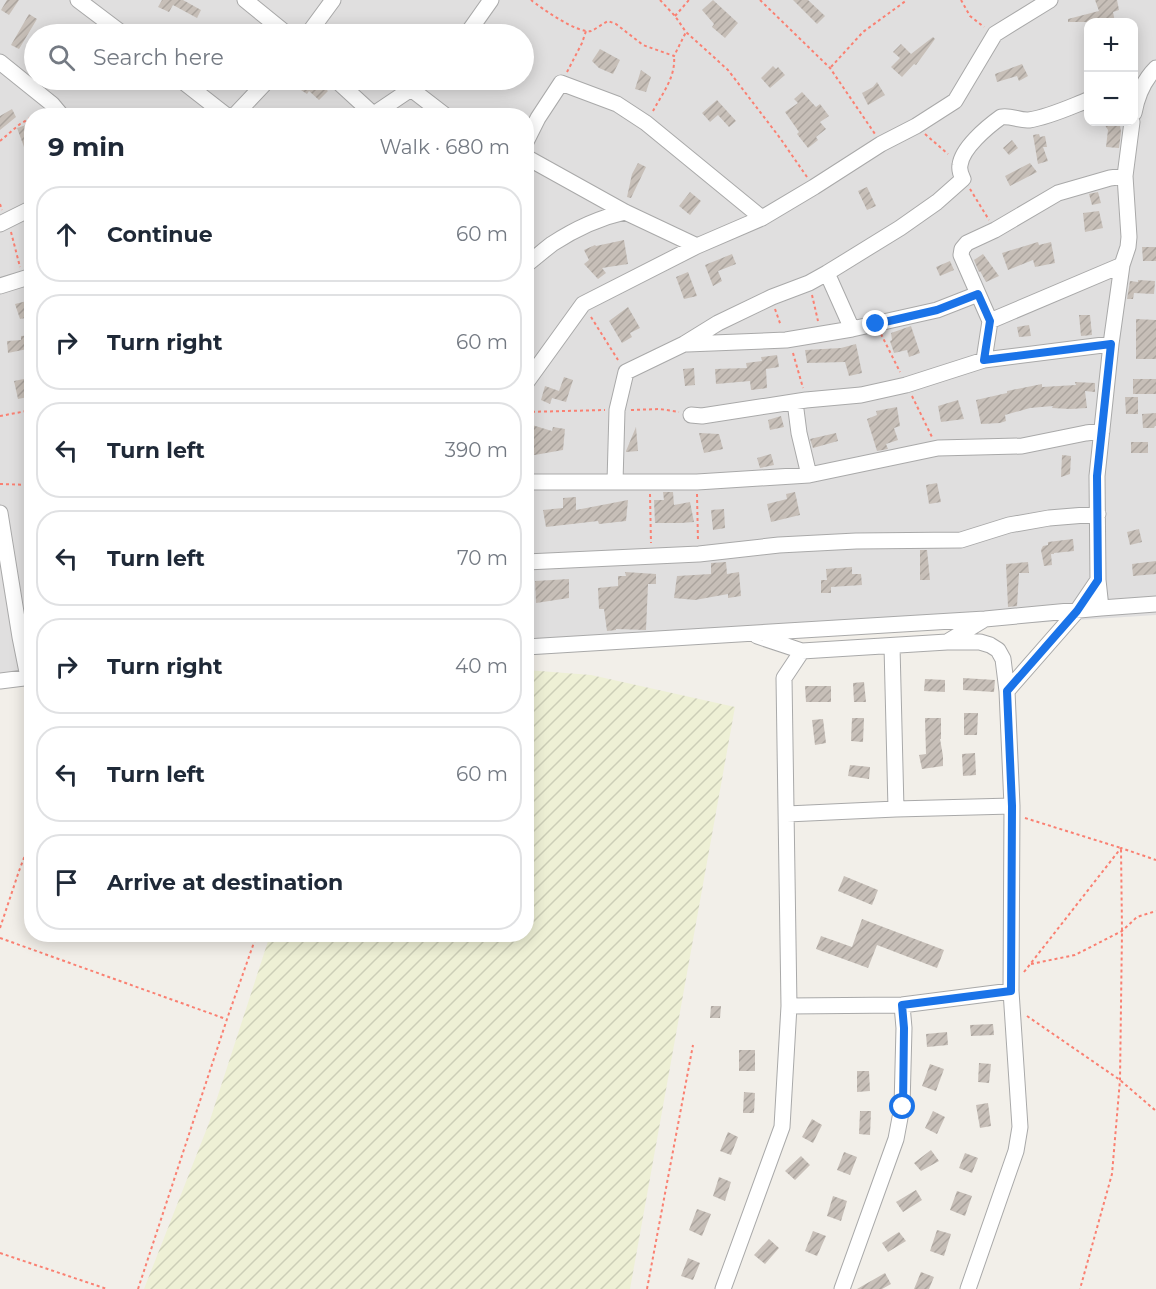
<!DOCTYPE html>
<meta charset="utf-8">
<style>
body{margin:0;font-family:Montserrat,sans-serif;background:#f2f2f3;color:#1f2937}
.controls{position:absolute;right:18px;top:18px;display:grid;overflow:hidden;border-radius:12px;box-shadow:0 3px 15px #0003}
.controls button{width:54px;height:54px;display:grid;place-items:center;padding:0;border:0;border-bottom:2px solid #e0e1e3;background:#fff;color:#1f2937;font:30px sans-serif}
.stop{position:absolute;width:18px;height:18px;margin:-14px;border:4px solid #1a73e8;border-radius:50%;background:#fff}
.stop.end{background:#1a73e8;border-color:#fff;box-shadow:0 2px 6px #0008}
.list{margin:0;padding:0;list-style:none}
h2{display:flex;justify-content:space-between;align-items:center;height:78px;margin:0;padding:0 24px;font-size:26px}
h2 small{font-size:20px;font-weight:400;color:#747a83}
.list li{display:grid;grid-template-columns:39px 1fr auto;gap:18px;align-items:center;box-sizing:border-box;height:96px;margin:0 12px 12px;padding:0 12px;border:2px solid #e0e1e3;border-radius:24px}
.list b{display:block;font-size:22px;white-space:nowrap}
.list em{font-size:20px;font-style:normal;color:#747a83}
.icon{flex:none;width:33px;height:33px;fill:none;stroke:currentColor;stroke-width:2;stroke-linecap:round;stroke-linejoin:round}
.map{position:relative;flex:none;width:1156px;height:1289px;overflow:hidden}
.search{position:absolute;background:#fff;box-shadow:0 3px 15px #0003;left:24px;top:24px;width:510px;height:66px;display:flex;align-items:center;gap:15px;box-sizing:border-box;padding:0 21px;border-radius:33px;color:#747a83;font-size:22px}
.panel{position:absolute;background:#fff;box-shadow:0 3px 15px #0003;left:24px;top:108px;width:510px;height:834px;border-radius:24px}
.map>svg:first-child{display:block}
.residential{fill:#e0dfdf;fill-rule:evenodd}
.farmland{fill:url(#farmland-furrows)}
.building{fill:url(#building-hatch)}
.lines{fill:none;stroke-linecap:round;stroke-linejoin:round}
.minor-casing{stroke:#a9a9a9;stroke-width:17}
.path{stroke:#fa8072;stroke-width:2;stroke-dasharray:3 3;stroke-linecap:butt}
.minor{stroke:#fff;stroke-width:15}
.route{stroke:#1a73e8;stroke-width:8}
</style>
<div class="map">
<svg width="1156" height="1289" viewBox="0 0 1156 1289">
<defs>
<pattern id="farmland-furrows" width="10" height="10" patternUnits="userSpaceOnUse" patternTransform="scale(1.5)"><rect width="10" height="10" fill="#eef0d5"/><path d="M-1 1l2-2M0 10L10 0M9 11l2-2" fill="none" stroke="#ccceb7"/></pattern>
<pattern id="building-hatch" width="6" height="6" patternUnits="userSpaceOnUse" patternTransform="scale(1.5)"><rect width="6" height="6" fill="#c7bfb8"/><path d="M-1 1l2-2M0 6l6-6M5 7l2-2" fill="none" stroke="#aba49e"/></pattern>
</defs>
<rect width="100%" height="100%" fill="#f2efe9"/>
<!-- residential -->
<path class="residential" d="M0 0H1156V615L527 655 526 116H32L31 685 0 687ZM1088 22H1134V122H1088ZM34 34H524V80H34Z"/>
<!-- farmland -->
<path class="farmland" d="M527 670 591 675 735 707 630 1289H144L209 1123 270 935 526 934Z"/>
<!-- building -->
<path class="building" d="M7 0H19L9 15 1 10Z
M162 0H183L201 10 197 18 173 5 169 12 158 7Z
M713 0 738 23 725 38 712 27 714 24 702 10Z
M793 0H808L825 16 817 24Z
M1095 0H1117L1119 10 1113 12 1115 22H1068V19L1099 11Z
M29 14 37 19 19 49 11 45Z
M933 37 935 39 916 65 914 64 902 77 891 67 900 58 893 52 901 44 911 54Z
M600 49 620 60 613 74 599 68 592 61Z
M1022 64 1028 76 1019 81 1017 76 997 82 995 74Z
M773 66 776 69 778 67 785 75 770 88 761 78Z
M641 70 651 77 646 92 635 89Z
M306 80H314L328 91 319 100 309 91 307 94 298 88Z
M877 82 885 95 868 105 862 93 873 87Z
M802 92 816 107 820 104 829 116 820 122 826 129 816 137 818 140 808 148 797 134 799 132 785 112 798 103 794 99Z
M717 100 736 121 729 127 718 115 710 122 702 113Z
M12 109 16 117 0 130V116Z
M1103 122H1118L1120 125 1121 132 1119 148 1106 147 1108 130Z
M32 123V163H30L17 128Z
M1039 134 1040 137 1045 136 1047 147H1043L1048 161 1038 164 1033 135Z
M1012 140 1018 148 1009 155 1003 148Z
M638 163 646 167 631 198 627 197 632 174Z
M1030 163 1037 172 1010 186 1005 176Z
M867 187 876 206 867 210 858 191Z
M690 192 701 201 690 215 679 206Z
M1098 192 1101 203 1092 205 1089 194Z
M1099 211 1103 228 1085 232 1083 213Z
M624 240 628 264 602 268 606 273 598 279 584 264 589 260 584 250 595 245 596 246Z
M1038 242 1039 245 1051 242 1055 263 1035 267 1033 260 1008 270 1002 253Z
M1142 247H1156V261H1143Z
M732 254 736 264 718 271 722 281 713 286 705 265Z
M983 254 999 276 986 282 980 271 979 272 974 260Z
M950 261 954 270 940 276 936 267Z
M688 272 697 296 684 299 676 277Z
M1138 280 1155 281 1154 294 1134 293 1133 299H1127L1130 281 1138 282Z
M27 301 31 317 20 319 15 304Z
M628 307 640 328 630 333 632 337 622 343 609 321Z
M1079 315H1090L1092 335 1081 336Z
M1136 319 1156 320V359H1136Z
M1029 325 1031 336 1019 337 1017 327Z
M911 326 920 353 909 357 907 350 894 353 890 341 892 340 891 333Z
M32 335V348L8 353 7 341 21 340V336Z
M856 344 862 373 849 376 845 362 807 363 805 350 841 348Z
M777 355 779 367 766 369 767 388 751 390 750 381 716 384 715 369 747 368 746 363 762 361 761 357Z
M694 368 695 385 685 386 683 369Z
M564 377 573 380 566 402 552 398 550 404 541 400 545 386 559 391Z
M24 379 28 397 18 399 14 381Z
M1133 379H1156V394H1133Z
M1075 382 1095 383V392L1085 391 1087 408 1070 409 1052 408 1053 406 1030 408 1005 415 1006 421 1000 423 981 424 976 400 1007 393V391L1042 384V387L1076 385Z
M1125 397H1138V414H1126Z
M958 400 964 419 941 422 938 406Z
M897 407 900 426 894 428 898 440 886 444 888 449 877 451 867 419 877 415 876 411Z
M1156 413V426H1155L1154 428H1143L1142 414Z
M781 416 784 427 770 430 768 420Z
M532 425 552 431 553 427 565 429 563 450 529 456 526 431 530 433Z
M636 427 638 451 626 452V451Z
M699 433 719 434 723 449 704 453Z
M836 433 838 441 813 448 810 439Z
M1131 442H1148V453H1131Z
M771 454 774 465 760 468 757 458Z
M1062 455 1071 456 1070 474 1061 477Z
M937 483 941 502 929 504 926 485Z
M663 492H673L674 505 690 502 694 522 681 523H655L654 500H664Z
M795 492 800 515 771 522 767 504 787 499 786 494Z
M576 497V510L628 500 626 521 599 524 598 521 546 527 543 510 563 508V498Z
M724 509 725 528 713 530 711 510Z
M1139 529 1142 542 1130 545 1127 532Z
M1073 539 1074 551 1054 553V554H1051L1052 565 1044 566 1041 550 1043 546 1048 545V542Z
M920 550H927L930 580H920Z
M1156 561V574L1133 576 1132 564Z
M726 562 727 574 739 572 741 596 728 598V594L695 600 674 598 677 576 711 574V563Z
M1028 562 1029 573H1019L1017 606 1008 607 1006 564Z
M852 567V574H861L862 585 831 587V593H821V580H827L826 569Z
M625 572 656 574V584H648L646 630 616 629V630L607 631 604 609H599L598 588 618 586V576H626Z
M569 579V598L536 603 535 581Z
M963 678 995 680 994 692 963 690Z
M925 679 945 680V692L924 691Z
M864 682 866 702H854L853 683Z
M805 686H831V702H806Z
M964 713H978L977 735H964Z
M852 718H864L863 742 851 741Z
M925 718H941V739H940L943 756V766L922 769 919 755 926 754Z
M823 719 826 743 815 745 812 720Z
M975 753 976 775 963 776 962 754Z
M850 765 870 767 869 779 848 776Z
M844 876 878 890 872 905 838 891Z
M862 919 944 950 937 968 877 945 868 968 816 949 821 936 852 947Z
M711 1006H721L720 1018H710Z
M993 1024 994 1035 971 1036 970 1025Z
M947 1032 948 1045 927 1047 926 1034Z
M739 1050H755V1071H739Z
M979 1063 991 1064 989 1083 978 1082Z
M930 1064 944 1069 936 1091 922 1086Z
M857 1071H869L870 1091 857 1092Z
M744 1092 755 1093 754 1113H743Z
M988 1103 991 1126 980 1128 976 1105Z
M860 1111H871L870 1135 859 1134Z
M933 1111 945 1117 937 1134 925 1128Z
M812 1119 822 1125 813 1143 802 1137Z
M728 1132 738 1137 731 1155 720 1151Z
M931 1150 939 1161 921 1171 914 1163Z
M844 1152 857 1157 850 1175 837 1170Z
M965 1153 978 1158 972 1173 959 1168Z
M801 1156 810 1165 795 1180 785 1171Z
M719 1177 731 1182 725 1201 713 1196Z
M916 1190 922 1200 903 1212 896 1202Z
M957 1191 972 1196 965 1216 950 1210Z
M833 1196 847 1201 841 1221 827 1216Z
M697 1209 711 1214 702 1236 689 1230Z
M937 1230 951 1234 944 1256 930 1251Z
M813 1231 826 1236 817 1256 805 1251Z
M899 1232 906 1241 888 1252 882 1243Z
M769 1239 779 1248 765 1264 754 1255Z
M688 1258 700 1263 693 1280 681 1276Z
M921 1272 934 1277 929 1289H914Z
M885 1273 891 1284 882 1289H857Z"/>
<g class="lines">
<!-- minor casing -->
<g class="minor-casing">
<path id="minor" d="M78 0 123 34
M245 0 287 34
M308 34 333 0
M467 34 491 0
M0 62 52 104 62 116
M181 80 227 116
M336 80 373 114
M411 89 446 116
M1134 113C1137 97 1144 80 1156 68
M234 116 268 80
M371 116 411 89 421 80
M526 142 538 118 561 83 617 104 646 123 762 218
M526 157 625 212 697 246
M0 224 32 208
M526 265C535 258 543 251 552 244 575 229 598 218 625 212
M827 273 852 329
M0 286 32 276
M990 321 961 255 962 249 967 243 995 230 1058 193 1110 178 1125 176
M687 344 786 340 852 329 937 310 978 294
M984 360 990 321 1122 265
M526 383 583 304 697 246 762 218 814 187 881 144 916 126 955 101 995 34 1050 0
M795 402 799 433 809 475
M691 415 702 416 806 400 861 395 906 385 984 360 1111 344
M526 482H697L809 475 938 448 1022 446 1086 433 1102 431
M615 482 617 410 626 372 684 344 718 323 772 297 809 283 827 273 900 228 937 202 963 179C961 175 959 170 960 165 962 148 987 127 1001 117 1011 115 1019 121 1029 120 1049 117 1070 107 1088 100
M0 513 20 637 28 677
M526 562 699 554 779 545 856 541 961 540 1009 525 1049 518 1098 514
M1101 608 1098 580 1097 476 1111 344 1122 265 1128 247 1129 237 1125 176 1132 122
M757 636 802 651
M947 642H980L990 645 998 650 1003 659 1007 691 1012 806 1011 991 1020 1127 1016 1151 968 1289
M892 646 896 809
M526 647 985 619 1101 608 1156 604
M0 681 32 677
M1007 691 1077 611 1098 580
M787 814 896 809 1012 806
M789 1006 902 1005 1011 991
M723 1289 782 1127 789 1006 784 678 802 651 947 642 985 619
M842 1289 896 1139 902 1107 904 1028 902 1005"/>
</g>
<!-- path -->
<path class="path" d="M531 0C541 8 578 34 591 31 596 29 602 24 608 21L616 24 643 45 674 56 686 32
M660 0 675 16 686 32 728 70 780 138 807 177
M760 0 830 68 875 134
M961 0 970 16 984 27
M675 16 689 0
M831 67 863 32 907 0
M567 72 582 43 586 31
M653 111C662 94 676 77 674 56
M33 116 41 111
M925 134 948 154
M0 141 20 124 32 117
M970 189 989 220
M0 204 2 210
M11 232 20 267
M812 295 818 321
M775 309 781 326
M591 317 618 360
M881 334 900 372
M793 353 803 388
M912 396 932 437
M631 410 660 409 679 412
M526 412 605 410
M0 416 32 410
M0 484 32 485
M650 494 651 543
M697 494 698 542
M1025 818 1121 848 1122 931 1120 1080 1112 1174 1080 1289
M0 928 19 871 32 837
M0 938 226 1019
M1031 964 1075 955 1122 931 1137 917 1156 911
M1024 972 1121 848 1156 860
M1027 1016 1120 1080 1156 1111
M0 1253 107 1289
M138 1289 227 1019 257 934
M647 1289 693 1045"/>
<!-- minor -->
<use href="#minor" class="minor"/>
</g>
<g class="lines">
<!-- route -->
<path class="route" d="M876 324 937 310 978 294 990 321 984 360 1111 344 1097 476 1098 580 1077 611 1007 691 1012 806 1011 991 902 1005 904 1028 903 1107"/>
</g>
</svg>
<div class="controls">
<button>+</button>
<button>−</button>
</div>
<div class="stop" style="left:903px;top:1107px"></div>
<div class="stop end" style="left:876px;top:324px"></div>
<div class="search"><svg class="icon" aria-label="search" viewBox="0 0 24 24"><circle cx="10" cy="10" r="6"/><path d="M15 15l6 6"/></svg>Search here</div>
<section class="panel">
<h2>9 min<small>Walk · 680 m</small></h2>
<ul class="list">
<li><svg class="icon" aria-label="ahead" viewBox="0 0 24 24"><path d="M12 20V5M6 11l6-6 6 6"/></svg><div><b>Continue</b></div><em>60 m</em></li>
<li><svg class="icon" aria-label="right" viewBox="0 0 24 24"><path d="M7 20v-9h11M14 6l5 5-5 5"/></svg><div><b>Turn right</b></div><em>60 m</em></li>
<li><svg class="icon" aria-label="left" viewBox="0 0 24 24"><path d="M17 20v-9H6M10 6l-5 5 5 5"/></svg><div><b>Turn left</b></div><em>390 m</em></li>
<li><svg class="icon" aria-label="left" viewBox="0 0 24 24"><path d="M17 20v-9H6M10 6l-5 5 5 5"/></svg><div><b>Turn left</b></div><em>70 m</em></li>
<li><svg class="icon" aria-label="right" viewBox="0 0 24 24"><path d="M7 20v-9h11M14 6l5 5-5 5"/></svg><div><b>Turn right</b></div><em>40 m</em></li>
<li><svg class="icon" aria-label="left" viewBox="0 0 24 24"><path d="M17 20v-9H6M10 6l-5 5 5 5"/></svg><div><b>Turn left</b></div><em>60 m</em></li>
<li><svg class="icon" aria-label="arrive" viewBox="0 0 24 24"><path d="M6 21V4h12l-3 4 3 4H6"/></svg><div><b>Arrive at destination</b></div></li>
</ul>
</section>
</div>
